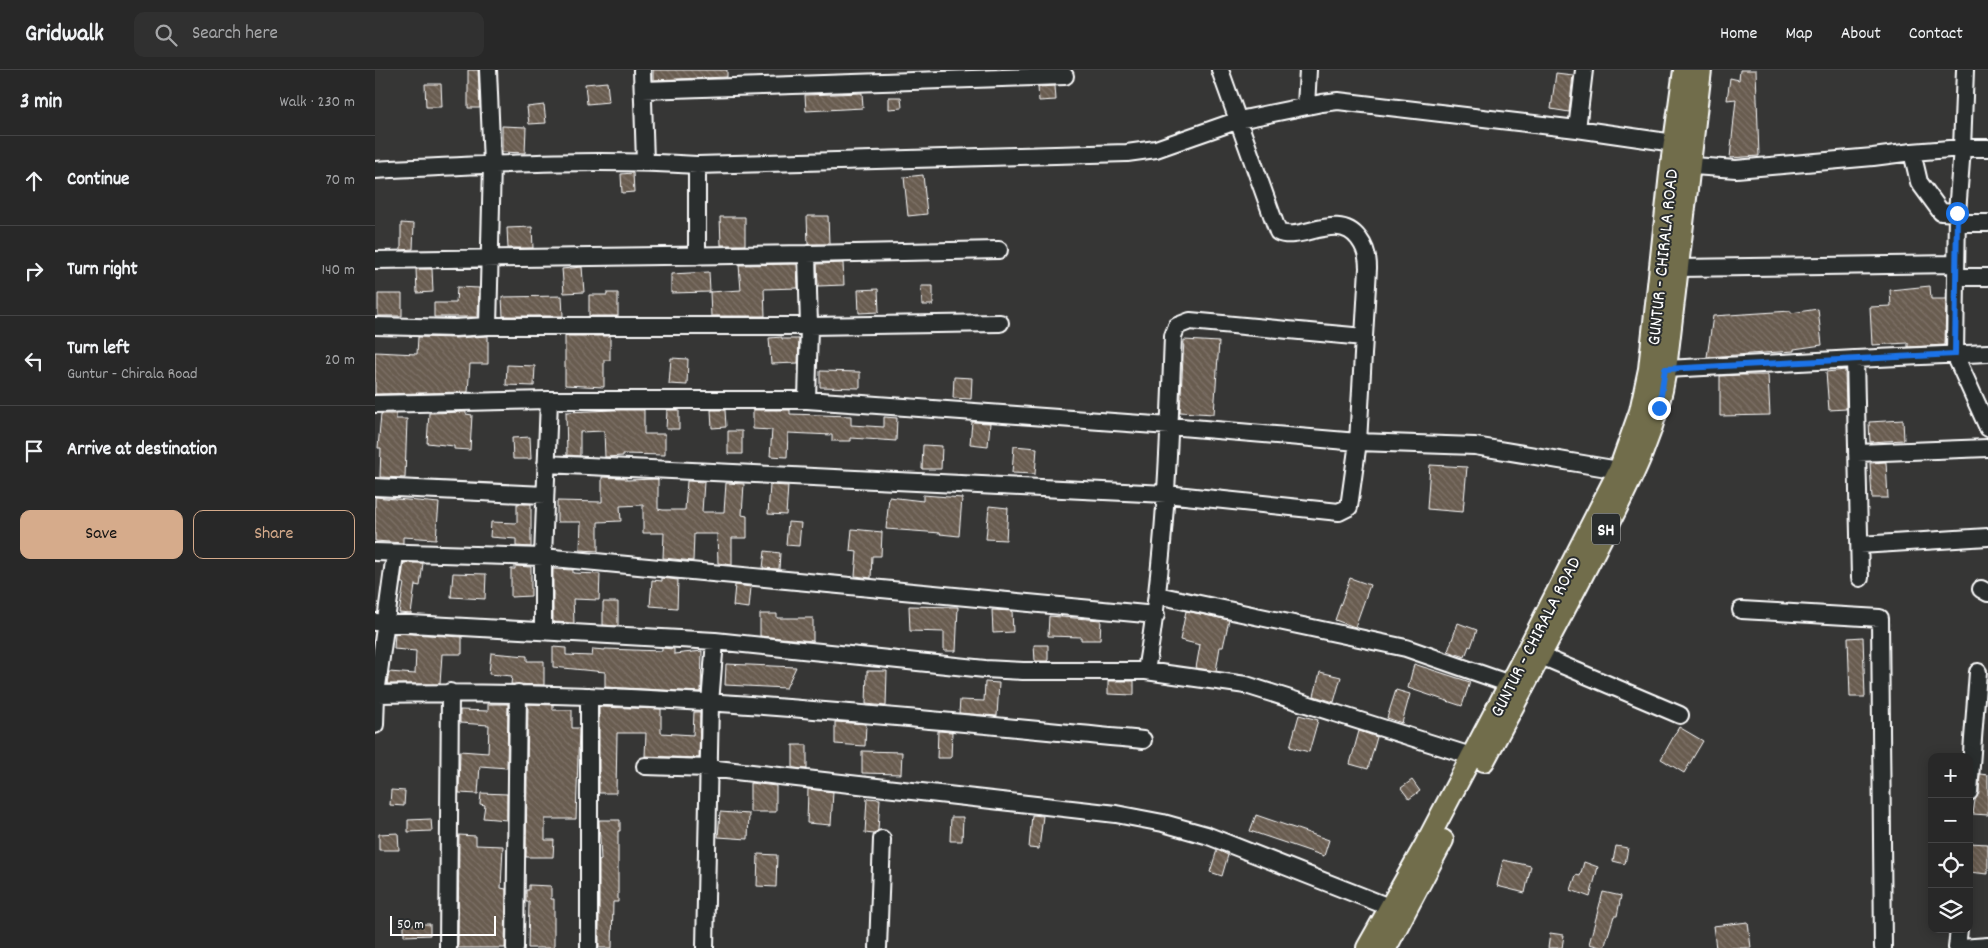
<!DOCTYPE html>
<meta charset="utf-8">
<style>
body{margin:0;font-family:Dekko,sans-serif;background:#303030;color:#f1f3f6}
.controls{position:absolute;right:15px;bottom:15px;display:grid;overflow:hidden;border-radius:10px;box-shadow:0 2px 12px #0003}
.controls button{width:45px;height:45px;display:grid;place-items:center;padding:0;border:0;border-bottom:1px solid #444445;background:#282828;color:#f1f3f6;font:25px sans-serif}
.scale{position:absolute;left:15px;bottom:12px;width:106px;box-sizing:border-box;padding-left:5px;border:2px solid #fff;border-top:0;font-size:14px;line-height:18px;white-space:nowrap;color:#fff;-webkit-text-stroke:4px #2a2d2e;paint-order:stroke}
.stop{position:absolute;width:15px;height:15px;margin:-11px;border:4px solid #1a73e8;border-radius:50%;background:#fff}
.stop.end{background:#1a73e8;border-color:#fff;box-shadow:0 1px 5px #0008}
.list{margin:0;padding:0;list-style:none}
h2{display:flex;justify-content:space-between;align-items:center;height:65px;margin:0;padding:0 20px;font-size:21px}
h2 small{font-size:16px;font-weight:400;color:#a5a6a8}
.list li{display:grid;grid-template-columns:32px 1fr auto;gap:15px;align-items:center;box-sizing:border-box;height:90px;padding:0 20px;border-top:1px solid #444445}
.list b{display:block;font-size:19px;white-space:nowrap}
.list p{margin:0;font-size:16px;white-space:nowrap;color:#a5a6a8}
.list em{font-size:16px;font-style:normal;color:#a5a6a8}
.actions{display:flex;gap:10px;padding:15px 20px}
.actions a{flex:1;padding:11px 0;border:1px solid #d6ab8b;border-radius:10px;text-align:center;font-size:18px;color:#d6ab8b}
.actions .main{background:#d6ab8b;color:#111}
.icon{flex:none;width:28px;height:28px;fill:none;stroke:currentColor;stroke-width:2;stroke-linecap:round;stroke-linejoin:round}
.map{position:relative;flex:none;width:1613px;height:878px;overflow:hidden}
header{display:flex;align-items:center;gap:30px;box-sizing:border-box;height:70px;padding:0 25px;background:#282828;border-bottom:1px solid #444445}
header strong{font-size:24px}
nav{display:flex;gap:28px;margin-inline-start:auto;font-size:18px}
.search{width:350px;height:45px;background:#303030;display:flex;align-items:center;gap:12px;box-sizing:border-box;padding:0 18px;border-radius:10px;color:#a5a6a8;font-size:19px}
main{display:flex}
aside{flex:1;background:#282828}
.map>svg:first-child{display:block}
.building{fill:url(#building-back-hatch);stroke:#fff}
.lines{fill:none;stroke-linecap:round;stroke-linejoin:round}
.minor-casing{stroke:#fff;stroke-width:20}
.major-casing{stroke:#fff;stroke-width:24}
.minor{stroke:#2a2d2e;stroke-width:16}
.major{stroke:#716d4b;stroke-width:20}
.route{stroke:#1a73e8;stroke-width:6}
.labels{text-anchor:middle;stroke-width:4;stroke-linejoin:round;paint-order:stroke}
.shield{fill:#2a2d2e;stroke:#bfc0c0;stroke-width:1}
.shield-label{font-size:18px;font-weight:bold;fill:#fff}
.street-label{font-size:19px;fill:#fff;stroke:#2a2d2e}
</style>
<header>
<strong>Gridwalk</strong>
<div class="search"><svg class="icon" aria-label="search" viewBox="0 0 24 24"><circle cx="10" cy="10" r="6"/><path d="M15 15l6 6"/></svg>Search here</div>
<nav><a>Home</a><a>Map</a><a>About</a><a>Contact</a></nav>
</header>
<main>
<aside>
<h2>3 min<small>Walk · 230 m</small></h2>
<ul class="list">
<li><svg class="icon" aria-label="ahead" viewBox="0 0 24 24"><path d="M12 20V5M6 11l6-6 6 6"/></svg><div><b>Continue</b></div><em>70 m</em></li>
<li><svg class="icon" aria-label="right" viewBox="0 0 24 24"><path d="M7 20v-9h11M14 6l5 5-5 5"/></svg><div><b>Turn right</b></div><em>140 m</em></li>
<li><svg class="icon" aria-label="left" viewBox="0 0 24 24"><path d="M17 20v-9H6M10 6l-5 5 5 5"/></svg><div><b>Turn left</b><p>Guntur - Chirala Road</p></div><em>20 m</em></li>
<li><svg class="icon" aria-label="arrive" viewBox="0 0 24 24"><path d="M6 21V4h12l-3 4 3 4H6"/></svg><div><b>Arrive at destination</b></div></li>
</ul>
<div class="actions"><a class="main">Save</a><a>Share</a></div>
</aside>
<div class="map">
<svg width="1613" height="878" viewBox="0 0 1613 878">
<defs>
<pattern id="building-back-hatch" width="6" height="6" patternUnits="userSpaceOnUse" patternTransform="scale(1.25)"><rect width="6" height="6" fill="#685b4f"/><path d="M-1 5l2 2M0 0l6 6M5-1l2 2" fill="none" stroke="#7f7469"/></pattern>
</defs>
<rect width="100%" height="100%" fill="#363635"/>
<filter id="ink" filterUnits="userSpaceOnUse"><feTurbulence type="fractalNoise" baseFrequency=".02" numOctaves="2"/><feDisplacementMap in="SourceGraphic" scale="10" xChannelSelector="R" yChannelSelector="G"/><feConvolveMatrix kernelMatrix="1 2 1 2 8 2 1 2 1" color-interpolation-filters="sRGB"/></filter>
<g filter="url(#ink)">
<!-- building -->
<path class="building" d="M93 0H103L105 38H93Z
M278 0H352V7L278 10Z
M1365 0H1381L1384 86 1355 88 1361 29 1352 30 1355 8 1364 10Z
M1181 3 1198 5 1194 42 1176 39Z
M232 12 234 32 212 34 210 14Z
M50 14H66L67 37H51Z
M680 16 681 30 664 31 663 17Z
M487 23 488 38 431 41 430 25Z
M514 27H526L527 38 514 39Z
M169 35 171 53 154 54 152 37Z
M127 56 151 57 150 83 127 82Z
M258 103 259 122 247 123 246 104Z
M548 105 552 144 533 146 529 107Z
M432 146H453L454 174H433Z
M345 147H370V175H346Z
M26 153 39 154 38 179 26 180Z
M157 157 158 178H133L132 158Z
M468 193 469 215 443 216 442 194Z
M422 194 423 218 389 219 390 246H336L335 222 366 220 364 195Z
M207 197 209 222 189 223 187 199Z
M41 199H57L58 222 42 223Z
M334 202 335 222 296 223V204Z
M546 216H558V235H547Z
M1555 216 1556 229H1571L1570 275 1533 277V273L1497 275 1495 237 1516 236 1515 220Z
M82 217 104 218 103 247H59V233H81Z
M503 219 504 242 484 243 483 220Z
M232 223H243V246H214V225H232Z
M3 224H27V246H3Z
M187 226 188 246H128L127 227Z
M1443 239 1447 275 1419 279V281L1332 287 1338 246 1416 241V243Z
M113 266V294H95L93 322 0 324V282L42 284 43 267 80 268Z
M190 266H235V290H229V317L190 315Z
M407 267V269H424L423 293 396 294 394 268Z
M809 270 844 272 839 344 805 342Z
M296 288 313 289 312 315 294 314Z
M132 295 160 296 159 316 131 315Z
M1470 300 1471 339 1454 340 1451 302Z
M445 301 485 302V318L445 317Z
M1365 305H1393L1395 345 1345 346V306Z
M579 307 597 308 596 329 578 328Z
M239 340H269V364H290V385L248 384V386L230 387 229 361 205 362V386L192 385 191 342Z
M292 340H304V359H291Z
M336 340H350L351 357 337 358Z
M378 340H415V344L476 346V355L509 357V347L522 348 521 371 476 368V371H457V365L413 363 412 387 395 386 397 360 378 359Z
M91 342V344L97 345 95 380 79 379V376L52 373 54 343Z
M6 344H21V349H32L30 408 5 407 6 378H3Z
M1528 350 1529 370 1495 372 1494 352Z
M597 352 615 353 613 376 595 374Z
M353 361H367V384H353Z
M155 367 156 389H138L137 368Z
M548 375 567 376 566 399H547Z
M639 376 662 378 660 404 637 403Z
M1511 392 1513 428H1497L1495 393Z
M1055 395 1092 397 1088 442 1052 439Z
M227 407 251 408V410L283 409V439L288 440H310L312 411 329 412 327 442H349L351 413 369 414 367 445 372 446V468H357V495L343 493 342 464H319L318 491 288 488 289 463H268V435L245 436 246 451 223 452V481L205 480 206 452H182V431L227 432Z
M395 415 413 416 411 445 393 444Z
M548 425 587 428 584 466 565 464 566 463 511 459 514 427 548 431Z
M0 427 64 433 61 469 28 467V473L0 471Z
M142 434H156V477L141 476V469L115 467 116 452 142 453Z
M614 436 633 438 631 470 611 469Z
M413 452 426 453 424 476 411 475Z
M477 459 507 462 506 486H497L496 508 480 506 482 482 475 481Z
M390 481 405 483 404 499 388 498Z
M29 493H48L45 516 40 515 36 544 24 543 29 513H26Z
M140 496 156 497V526L136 527V499H140Z
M178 499 198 500V503L225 504 224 530 198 529 199 553 178 552Z
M78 503 111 504 110 529 76 527Z
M287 508 303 510 302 538 275 536 277 510 287 511Z
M975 508 995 515 980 557 960 550Z
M360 515 376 517 374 538 358 536Z
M228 532H243V556L228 555Z
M534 536 583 537 581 581H569V562L535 561Z
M617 540 637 541 638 562 618 563Z
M811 541 854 550 848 577H845L841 601 821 598 825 575 805 570Z
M385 544H402V548H438V571L385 566Z
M674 546 726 550 725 570H706V567L673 566Z
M1083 553 1102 560 1096 577 1094 576 1090 587 1073 581Z
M20 563 87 567V584H67L65 614H12L14 602 40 604 41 581 19 579Z
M1488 567 1490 627H1475L1473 568Z
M659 575H673V591H660Z
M178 577 191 578V585L217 586 218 579 230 580V579L287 581V578L299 579V584L327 581 326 622 230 617V602L178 597Z
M116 583 152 586V591H169V615L136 614 137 606 114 604Z
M351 594 421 597 411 618 350 615Z
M1039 594 1095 612 1087 636 1033 618Z
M492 601H512L511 636 491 634Z
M945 602 966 607 959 632 939 626Z
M733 611H759V625L733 624Z
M610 612 624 613 622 646 584 643 585 630 609 631Z
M1021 620 1035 624 1027 653 1012 648Z
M113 634H133L132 698 105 696 103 724 84 723 85 681 113 683 114 655 85 653V640L113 641Z
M153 634 178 635V640H197V658H204L201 749H170V770H179L178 787H151Z
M224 637 286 639V663L318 665 319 642H325L324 688 270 686 271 663H242L241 723H224Z
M924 645 943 650 934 682 915 677Z
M460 652 491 654 490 676 460 674Z
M1304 657 1328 671 1309 703 1286 689Z
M563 661 577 662 576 688H562Z
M984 661 1002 667 993 699 975 694Z
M418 675H432V699L418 698Z
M487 681 527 682 526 704 487 703Z
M1605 704 1613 705V745L1598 744 1600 730 1604 723Z
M1037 710 1045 721 1034 729 1026 718Z
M375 713 401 716V742H375Z
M433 719 458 722 456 755 432 753Z
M16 720 30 721 29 736 15 735Z
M106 723 132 724V750L108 748 110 735 105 734Z
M492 728 505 729 503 760 499 764 490 763Z
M345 742 374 744 373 769 343 767Z
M657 745 668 746 664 779 654 778Z
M881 745 954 770 949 786 875 761Z
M576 747H588L587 771H575Z
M56 749 57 761 33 762V750Z
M224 750H245V761H243V832H238L237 878H224V791L226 790Z
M23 763 24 780H4V764Z
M84 765 101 766V775L128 776 126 818 131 819 130 878H83Z
M1594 773 1613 774V804L1594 802Z
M1241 776 1253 778 1250 794 1238 791Z
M842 780 853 785 847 806 835 802Z
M383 784 402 785 401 817 382 816Z
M1128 790 1156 796 1150 823 1122 816Z
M1209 792 1223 797 1215 827 1196 820 1201 805 1205 806Z
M154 815 176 816V829H179V878H153L154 832H151V820H154Z
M1228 822 1246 826 1242 846H1239L1229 878 1214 874Z
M1373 852 1376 878H1341L1338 856Z
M29 854H55V865L29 866Z
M1175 863 1189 865 1187 878H1173Z"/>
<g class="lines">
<!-- minor casing -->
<g class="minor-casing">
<path id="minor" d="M267 0 270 92
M845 0 903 162C925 173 963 140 984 169 991 178 993 187 993 198L989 267
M1590 0 1587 78H1613
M268 20 690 6
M931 36 933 0
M1202 59 1209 0
M1537 82 1587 78 1582 143
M1304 95 1361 99 1498 87 1537 82 1544 112 1566 142 1582 143 1581 207
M0 100C107 95 215 88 322 95L752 83 781 79 864 50 947 33 963 31 1202 59 1299 73
M1583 153H1613
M432 184 434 256 432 330
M322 186V95
M0 190 432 184 624 180
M1303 198 1581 194
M1613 207H1581L1580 285 1613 358
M0 256 80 258 113 256H434L625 253
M113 256 117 94 113 0
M1480 289 1613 283
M1291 299 1480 289 1485 508
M0 334 174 330H432L794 356 983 372 989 267 815 251 802 256 798 266C794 378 790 490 771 601
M1482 383 1613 378
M171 394 791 424 964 442 974 437 983 372 1100 376 1244 400
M0 417 170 425
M1485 475 1613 467
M0 482 168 487 781 545
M1606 519 1613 523
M782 525 1031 578 1135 614
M1366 540 1505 548 1508 878
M0 552 340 571 610 599 648 601H771L871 615 1096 686
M168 560V487L174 330
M1166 586 1305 645
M1 624C257 618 513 646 768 670
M0 655 1 624 20 484
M270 696 333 698 741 744 788 753 831 765 1014 837
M1594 722 1603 602
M73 878 75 622
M140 878 143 623
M214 878V626
M330 878 335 633 340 571
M503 878 507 769
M1582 878 1584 859
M1586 878 1613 876"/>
</g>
<!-- major casing -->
<g class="major-casing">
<path id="major" d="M1109 691C1145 624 1181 557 1216 489 1248 425 1280 371 1291 299L1326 0
M992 878 1049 777 1157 571 1244 400 1265 341 1274 299 1296 94 1309 0
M1011 878 1068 770"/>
</g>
<!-- minor -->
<use href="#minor" class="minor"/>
<!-- major -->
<use href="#major" class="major"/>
</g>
</g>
<g class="lines" filter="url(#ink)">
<!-- route -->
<path class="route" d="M1284 338 1290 299 1580 284 1582 143"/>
</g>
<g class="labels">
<!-- shield labels -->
<rect class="shield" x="1217" y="443.5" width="28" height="31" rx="4"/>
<g class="shield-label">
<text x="1231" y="465">SH</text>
</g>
<!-- street labels -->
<g class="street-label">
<text transform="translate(1286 187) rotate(-84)" y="7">GUNTUR - CHIRALA ROAD</text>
<text transform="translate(1159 566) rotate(-63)" y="7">GUNTUR - CHIRALA ROAD</text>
</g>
</g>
</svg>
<div class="controls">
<button>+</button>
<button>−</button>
<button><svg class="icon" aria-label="locate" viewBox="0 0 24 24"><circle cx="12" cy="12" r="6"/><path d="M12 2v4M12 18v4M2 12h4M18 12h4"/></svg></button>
<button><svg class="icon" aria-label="layers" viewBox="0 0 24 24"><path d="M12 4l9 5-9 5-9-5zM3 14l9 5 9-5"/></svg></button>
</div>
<div class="scale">50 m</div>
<div class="stop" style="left:1582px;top:143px"></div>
<div class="stop end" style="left:1284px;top:338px"></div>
</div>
</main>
